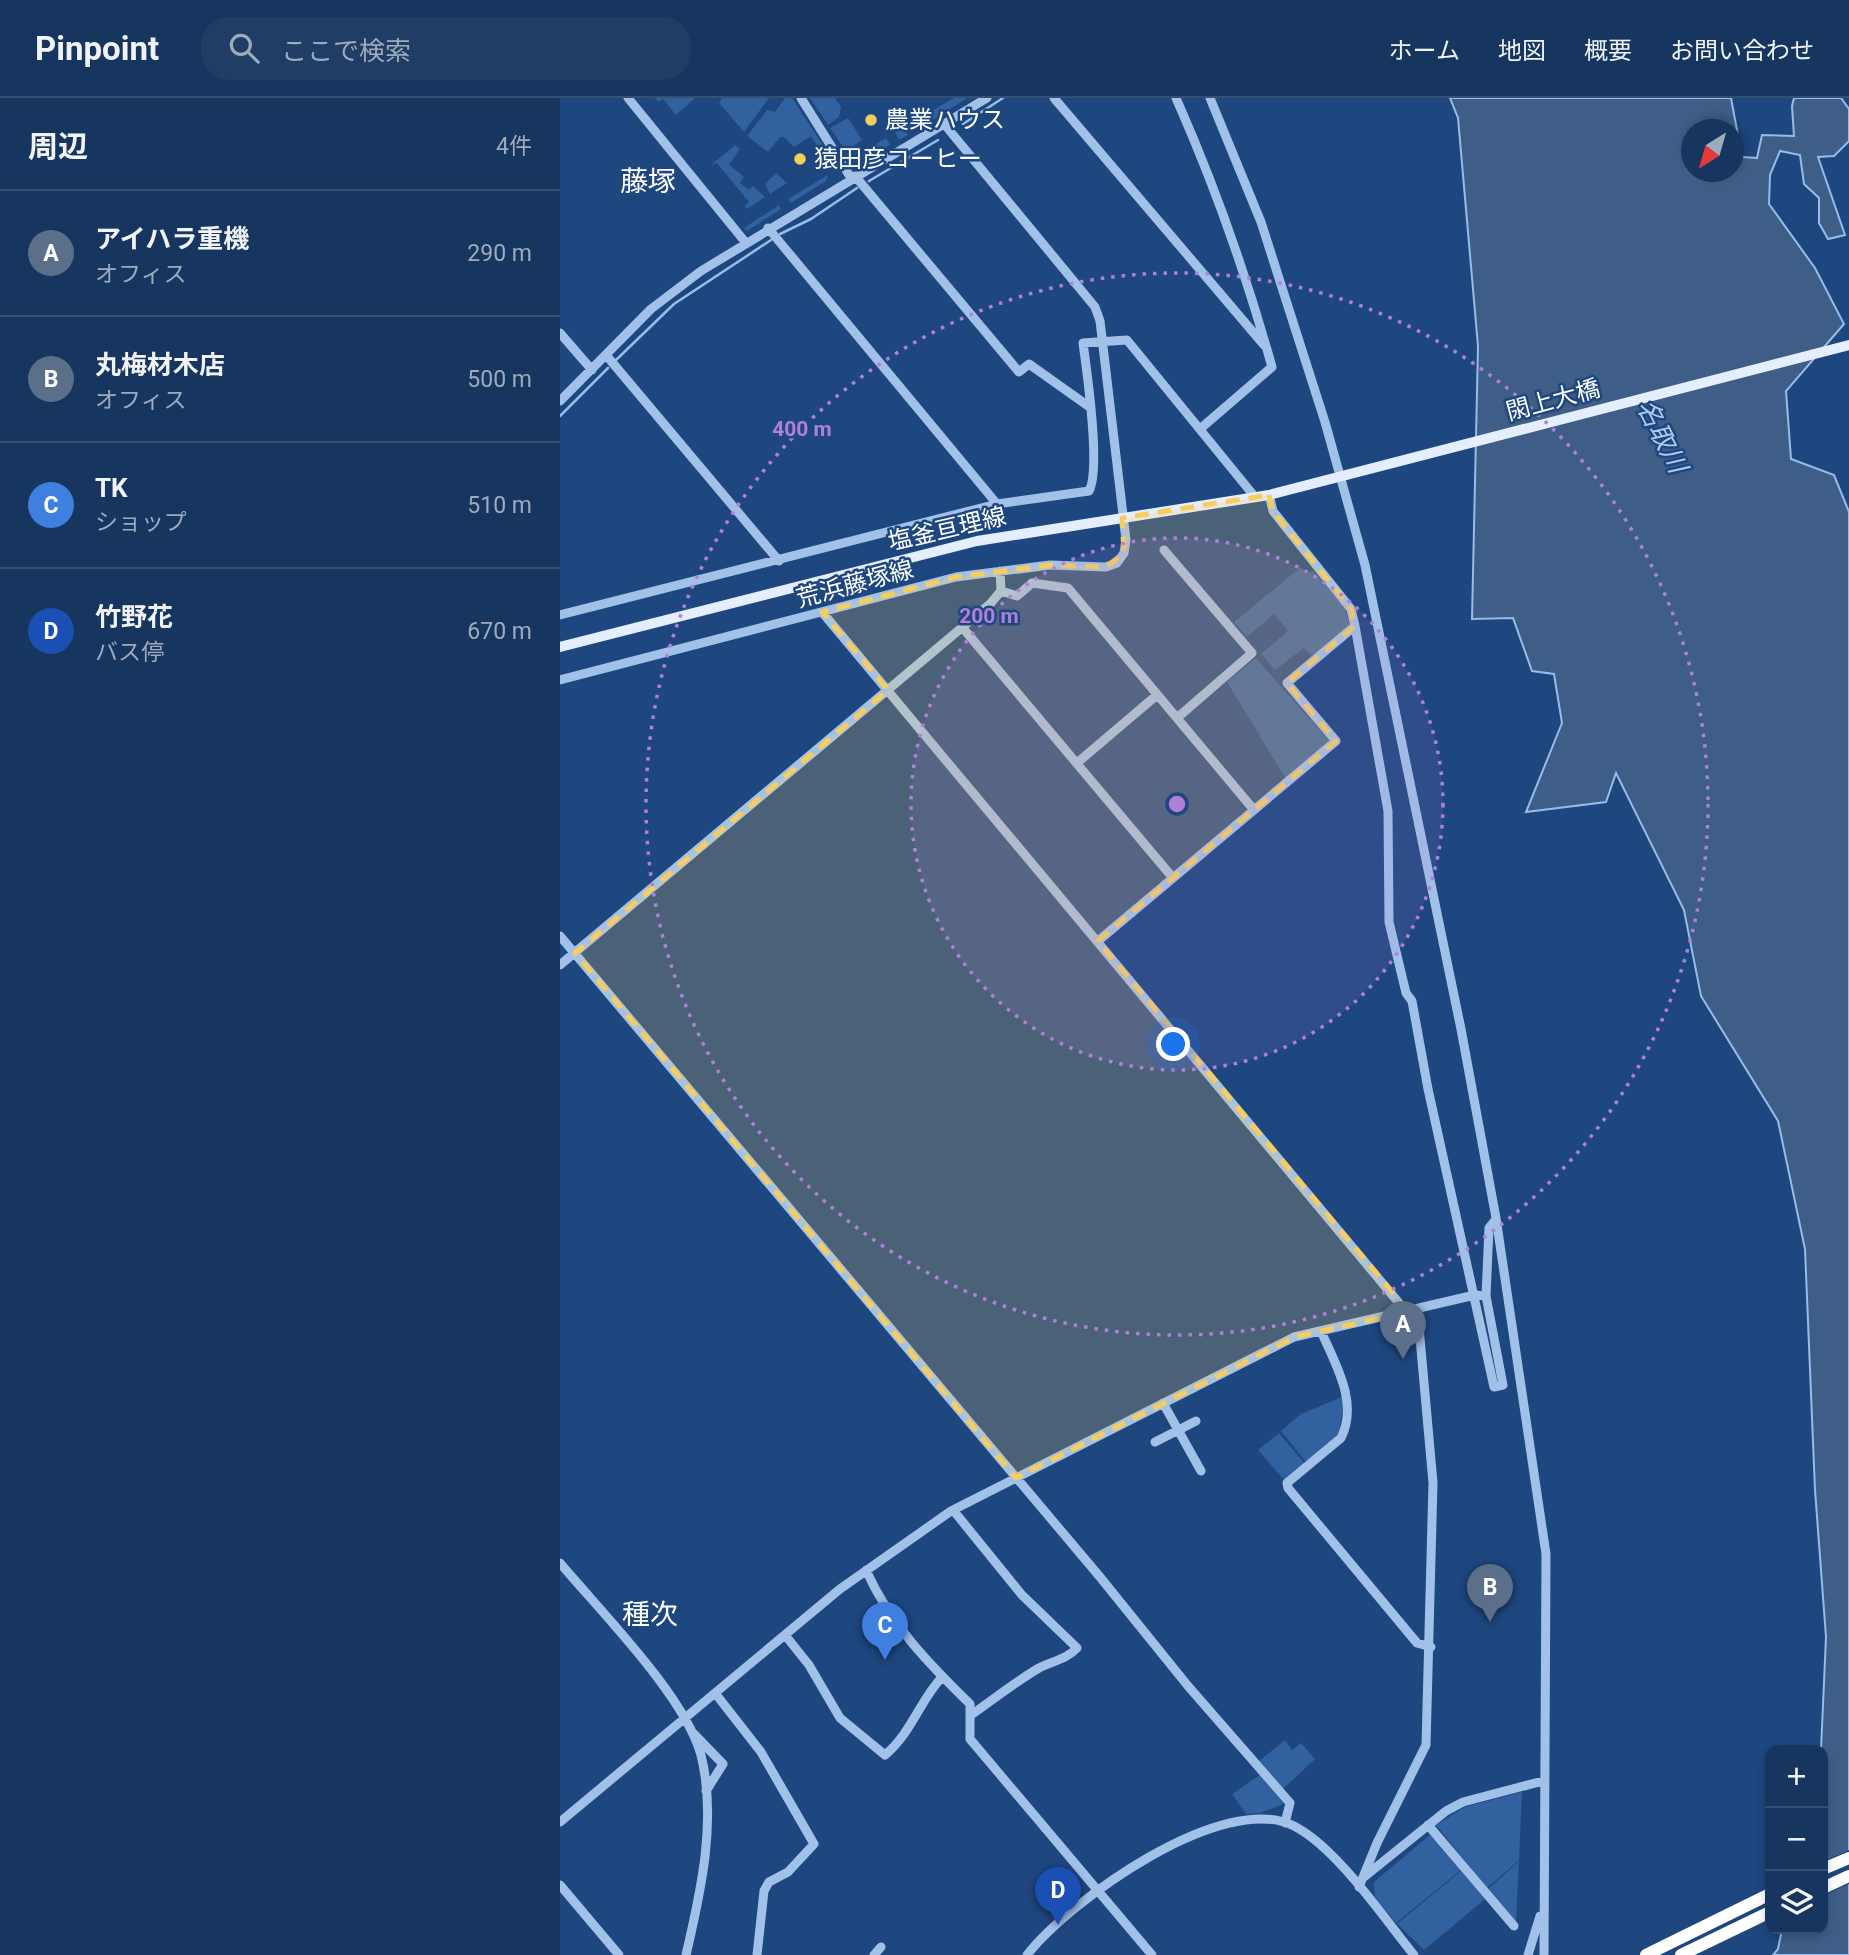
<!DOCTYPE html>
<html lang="ja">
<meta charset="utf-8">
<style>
body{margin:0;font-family:Roboto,"Noto Sans JP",sans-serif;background:#1f3d65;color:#f1f3f6}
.controls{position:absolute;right:21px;bottom:21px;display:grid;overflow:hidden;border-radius:14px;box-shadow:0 4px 10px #0003}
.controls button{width:63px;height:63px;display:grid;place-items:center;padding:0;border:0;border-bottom:2px solid #355074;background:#16355f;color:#f1f3f6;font:35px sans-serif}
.compass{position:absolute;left:1121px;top:21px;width:63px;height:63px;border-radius:50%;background:#16355f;box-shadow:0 4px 10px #0003;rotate:217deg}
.you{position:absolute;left:614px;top:947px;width:24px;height:24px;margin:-18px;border:5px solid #fff;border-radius:50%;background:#1a73e8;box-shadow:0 0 0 10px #1a73e833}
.badge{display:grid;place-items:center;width:46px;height:46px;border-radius:50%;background:#f8cd60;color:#fff;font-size:23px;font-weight:700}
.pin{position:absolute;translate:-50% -58px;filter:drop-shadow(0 2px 4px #0008)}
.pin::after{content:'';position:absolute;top:37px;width:24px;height:21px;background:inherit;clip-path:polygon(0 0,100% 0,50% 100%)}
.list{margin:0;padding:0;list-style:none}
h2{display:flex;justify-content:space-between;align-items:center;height:91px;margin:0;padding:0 28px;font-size:30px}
h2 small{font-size:23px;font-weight:400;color:#9eabbd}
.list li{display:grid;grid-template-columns:46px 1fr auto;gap:21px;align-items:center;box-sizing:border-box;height:126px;padding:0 28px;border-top:2px solid #355074}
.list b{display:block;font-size:26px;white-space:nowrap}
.list p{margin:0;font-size:23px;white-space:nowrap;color:#9eabbd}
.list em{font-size:23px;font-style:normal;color:#9eabbd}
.icon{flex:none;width:38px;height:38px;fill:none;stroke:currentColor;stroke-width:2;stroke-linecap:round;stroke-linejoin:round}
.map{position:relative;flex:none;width:1289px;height:1857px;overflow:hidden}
header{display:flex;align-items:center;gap:42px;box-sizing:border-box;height:98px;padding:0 35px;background:#16355f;border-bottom:2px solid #355074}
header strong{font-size:33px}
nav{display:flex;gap:38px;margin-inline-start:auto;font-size:24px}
.search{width:490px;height:63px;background:#1f3d65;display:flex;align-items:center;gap:18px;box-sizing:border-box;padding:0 24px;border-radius:28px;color:#9eabbd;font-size:26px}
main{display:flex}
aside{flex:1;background:#16355f}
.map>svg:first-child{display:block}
.green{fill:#31619e}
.water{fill:#3f5e87;stroke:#95bcea;stroke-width:2;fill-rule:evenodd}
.pier{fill:#1e477f}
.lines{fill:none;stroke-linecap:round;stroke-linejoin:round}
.stream{stroke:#95bcea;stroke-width:2.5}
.minor{stroke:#a2c1e8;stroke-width:9}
.major{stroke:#e4eefe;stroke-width:10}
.highway{stroke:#fff;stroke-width:12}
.marked{fill:#f8cd60;fill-opacity:0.2;stroke:#f8cd60;stroke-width:5;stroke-dasharray:14 9;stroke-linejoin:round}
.ring{fill:none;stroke:#b080d9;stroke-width:3.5;stroke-dasharray:3.5 7}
.poi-dot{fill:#f8cd60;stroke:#1e477f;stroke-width:2.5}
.labels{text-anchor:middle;stroke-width:5;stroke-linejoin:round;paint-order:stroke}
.poi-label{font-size:24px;fill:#fff;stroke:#1e477f;text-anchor:start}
.street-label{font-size:24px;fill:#fff;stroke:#1e477f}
.water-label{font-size:26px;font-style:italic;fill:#adcbf0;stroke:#1e477f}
.quarter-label{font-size:28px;fill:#fff;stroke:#1e477f}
.centre{fill:#b080d9;stroke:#1e477f;stroke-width:3.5}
.ring-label{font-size:21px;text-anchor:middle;font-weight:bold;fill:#b080d9;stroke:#1e477f;stroke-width:5;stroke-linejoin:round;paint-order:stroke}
</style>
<header>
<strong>Pinpoint</strong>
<div class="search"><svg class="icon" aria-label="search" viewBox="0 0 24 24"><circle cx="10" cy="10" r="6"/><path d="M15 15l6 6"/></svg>ここで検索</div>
<nav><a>ホーム</a><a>地図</a><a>概要</a><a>お問い合わせ</a></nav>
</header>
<main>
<aside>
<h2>周辺<small>4件</small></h2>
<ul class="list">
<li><span class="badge" style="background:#5c6f8a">A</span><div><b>アイハラ重機</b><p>オフィス</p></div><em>290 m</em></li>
<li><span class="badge" style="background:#5c6f8a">B</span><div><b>丸梅材木店</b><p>オフィス</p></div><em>500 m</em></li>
<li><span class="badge" style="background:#3f7fe0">C</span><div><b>TK</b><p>ショップ</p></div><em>510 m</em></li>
<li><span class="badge" style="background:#1a4fb4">D</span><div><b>竹野花</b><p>バス停</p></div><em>670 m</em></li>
</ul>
</aside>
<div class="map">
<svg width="1289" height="1857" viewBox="0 0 1289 1857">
<rect width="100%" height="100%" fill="#1e477f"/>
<!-- green -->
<path class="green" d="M95 0H135L116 17 103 1 98 4Z
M162 0H209L184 34 159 5Z
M225 0H232L272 61 267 64 251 38 234 49 224 39H220L208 54 187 38 207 12 215 14Z
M250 0H275L281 9 279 19 268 27Z
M394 0H407L359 31 355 27 346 32 348 37 339 42 335 34Z
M288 20 302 42 286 53 270 30Z
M326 40 330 47 307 60 297 57Z
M175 47 180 51 169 67 184 79 180 85 189 92 193 88 205 99 187 111 185 108 189 104 157 65 151 67Z
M216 75 227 85 210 96 205 86Z
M268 77 266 83 231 105 228 101Z
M219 107 221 111 187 133 184 130Z
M741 469 747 476 752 472 784 508 790 527 752 558 744 550 715 572 701 556 728 533 714 516 687 539 674 524Z
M696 560 770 644 726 681 667 584Z
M784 1298 779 1336 747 1365 721 1333 741 1316Z
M719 1335 745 1366 725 1383 698 1352Z
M725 1642 732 1652 741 1645 755 1661 722 1692 698 1664Z
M700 1677 724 1706 700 1715 686 1716 672 1696Z
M962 1694 959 1762 927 1790 876 1727 905 1709Z
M871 1736 901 1772 836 1825 815 1799 814 1784Z
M959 1763 956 1824 928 1791Z
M901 1773 925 1801 864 1852 837 1826Z"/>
<!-- water -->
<path class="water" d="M890 0H1171L1182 59 1197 60 1202 37 1234 38 1232 8 1234 0H1281L1289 11V43L1274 58 1258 59 1285 137 1268 141 1259 125V100L1244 86 1240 57 1220 53 1210 77 1209 106 1255 170 1284 226 1226 293 1231 361 1274 377 1289 414V1857H1213L1218 1851 1222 1831H1263L1261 1652 1266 1539 1255 1392 1245 1151 1218 1023 1141 898 1124 812 1056 675 1046 704 966 714 1002 625 994 576 972 573 953 520 912 521 918 248 898 20ZM1132 32H1174V74H1132Z"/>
<!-- pier -->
<path class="pier" d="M1289 1752V1786L1263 1798V1764Z"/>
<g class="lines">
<!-- stream -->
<path class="stream" d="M403 26 443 0
M309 83 378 42
M220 136 251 121 297 90
M56 262 114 206 211 142
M0 318 48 270"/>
<!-- minor -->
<path class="minor" d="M68 0 186 145
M241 0 291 80
M494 0 704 247
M616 0C655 88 686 176 712 269L640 331
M650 0 701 124 765 324 805 467 901 931 936 1120 986 1456 984 1857
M295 78 459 274 469 266 531 310
M208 130 437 406 529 393C541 371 527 274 523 245L567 242 695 399
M0 235 32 272
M46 257 219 463
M0 303 91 211 141 173 427 0
M604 452 692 555 617 620
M441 493 457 498 472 485 508 490 694 712
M262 514 859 1229 873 1385 866 1647 817 1745 799 1789
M0 517 437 406
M795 528 828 713 829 824 846 895 852 903 868 991 934 1289 943 1287 926 1198
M402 529 613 780
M0 582 396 479 490 467 546 469 557 465 564 455 566 442 540 223 535 209 385 27
M517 665 597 597
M0 838 540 1479 628 1588 730 1705 725 1725
M538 843 776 643 727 585 795 528 791 511 713 413 709 397
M0 867 430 506 441 493 440 473
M761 1233C775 1266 799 1304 781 1340L727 1385 728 1390 857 1545 871 1549
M603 1305 641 1373
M595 1344 636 1323
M393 1412 462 1497 517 1550C506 1562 492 1563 479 1570 455 1584 434 1601 411 1617
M0 1465C41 1514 125 1598 141 1657 157 1722 141 1793 126 1857
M306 1472C330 1526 368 1565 410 1606V1641L592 1857
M225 1537 249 1567 280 1620 325 1657C352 1634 359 1604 382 1579
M155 1595 201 1654 254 1746 228 1774 209 1784 204 1793 197 1857
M132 1634 163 1666 146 1693
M0 1724 280 1491 391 1413 734 1239 915 1197 926 1198 929 1130 936 1121
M868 1727 954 1828
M804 1779 886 1713 903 1704 983 1683
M0 1787 59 1857
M314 1857 321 1849
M467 1857C509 1803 663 1692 734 1728 777 1750 823 1819 854 1857
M968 1857 980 1818"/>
<!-- major -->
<path class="major" d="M0 549 417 443 709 397 1289 247"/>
<!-- highway -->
<path class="highway" d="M1263 1771 1289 1760
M1263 1790 1289 1778
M1086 1857 1210 1796
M1121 1857 1210 1814"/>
</g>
<!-- marked area -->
<path class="marked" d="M709 397 713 413 791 511 795 528 727 585 776 643 538 843 849 1214 735 1239 456 1380 15 855 328 592 262 514 396 479 490 467 546 469 564 455 562 420Z"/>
<!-- distance rings -->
<circle cx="617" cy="706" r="266" fill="#b080d9" fill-opacity=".12"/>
<g class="ring">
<circle cx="617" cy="706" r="266"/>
<circle cx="617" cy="706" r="531"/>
</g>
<!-- markers -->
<g class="poi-dot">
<circle cx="311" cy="22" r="7"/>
<circle cx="240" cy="61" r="7"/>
</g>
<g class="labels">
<!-- poi labels -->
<g class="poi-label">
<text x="325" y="30">農業ハウス</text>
<text x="254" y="69">猿田彦コーヒー</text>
</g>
<!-- street labels -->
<g class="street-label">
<text transform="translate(993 302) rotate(-15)" y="8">閖上大橋</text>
<text transform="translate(387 431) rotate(-13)" y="8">塩釜亘理線</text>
<text transform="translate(295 486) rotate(-15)" y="8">荒浜藤塚線</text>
</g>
<!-- water labels -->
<g class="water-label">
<text transform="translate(1102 338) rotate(63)" y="9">名取川</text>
</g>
<!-- quarter labels -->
<g class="quarter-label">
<text x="88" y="93">藤塚</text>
<text x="90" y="1526">種次</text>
</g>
</g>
<circle cx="617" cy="706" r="10" class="centre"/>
<g class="ring-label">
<text x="242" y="338">400 m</text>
<text x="429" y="525">200 m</text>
</g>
</svg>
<div class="controls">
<button>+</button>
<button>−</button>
<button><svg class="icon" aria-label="layers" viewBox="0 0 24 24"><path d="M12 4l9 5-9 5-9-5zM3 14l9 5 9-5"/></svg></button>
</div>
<svg class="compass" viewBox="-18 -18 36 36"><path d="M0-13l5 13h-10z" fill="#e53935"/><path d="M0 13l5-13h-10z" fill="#9eabbd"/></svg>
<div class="you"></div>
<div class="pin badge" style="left:843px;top:1261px;background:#5c6f8a">A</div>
<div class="pin badge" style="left:930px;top:1524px;background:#5c6f8a">B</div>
<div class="pin badge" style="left:325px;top:1562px;background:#3f7fe0">C</div>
<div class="pin badge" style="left:498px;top:1827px;background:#1a4fb4">D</div>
</div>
</main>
